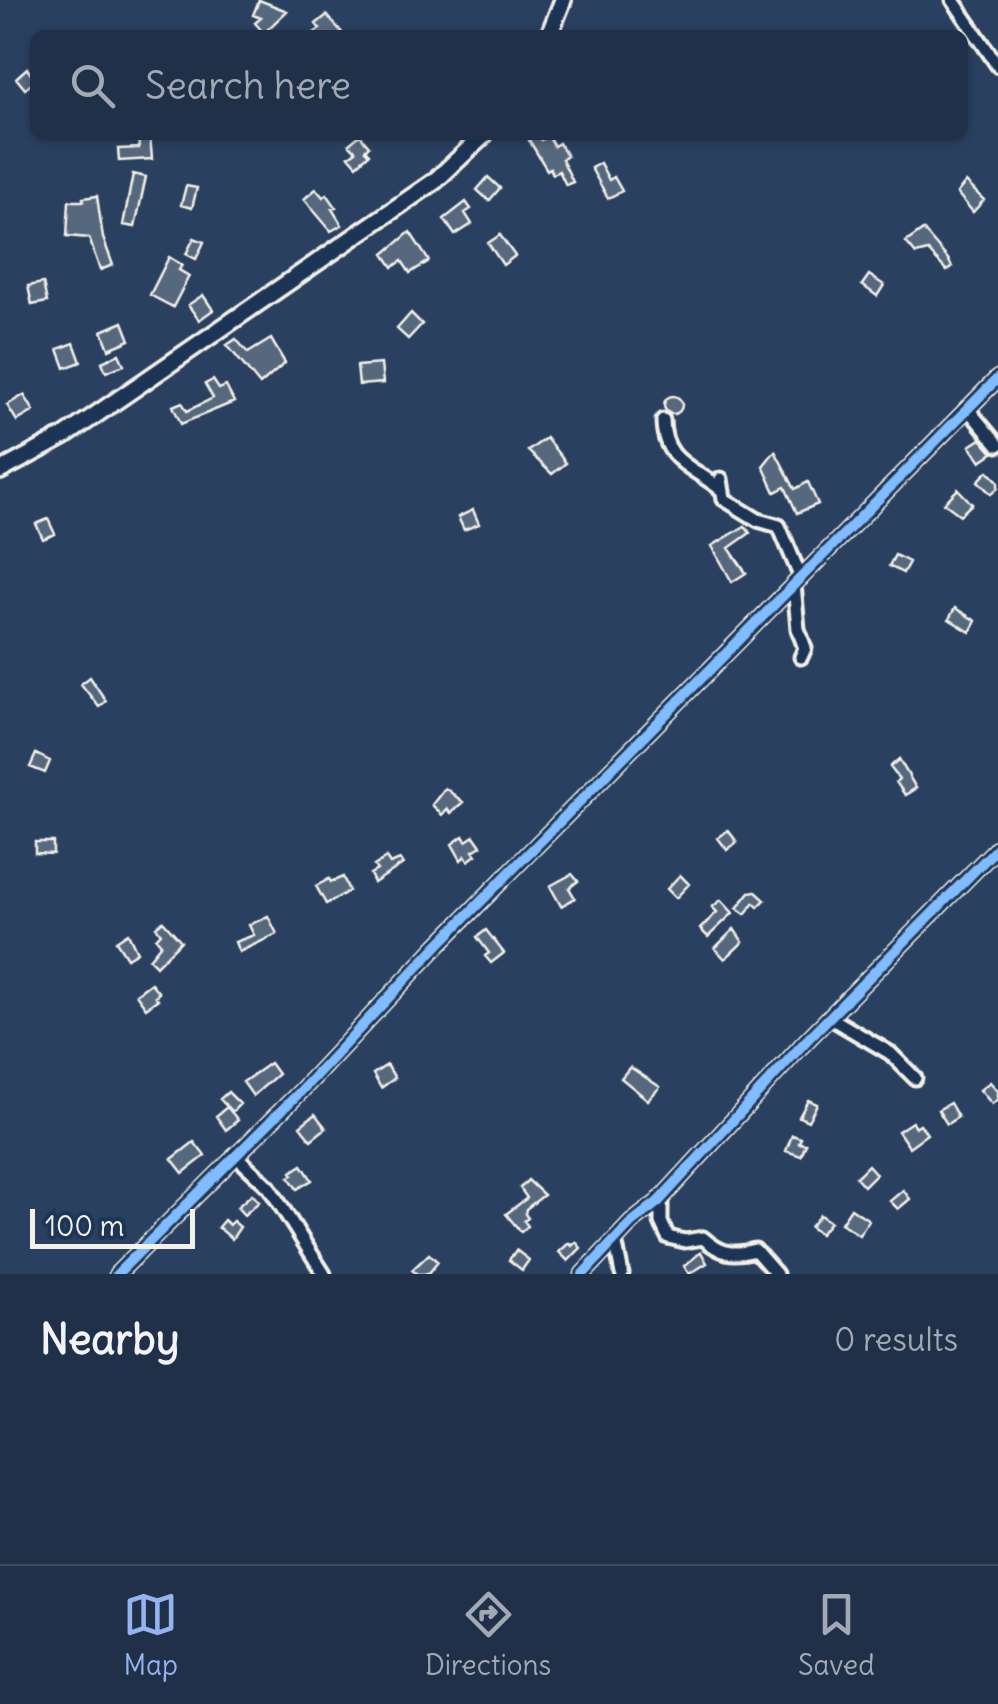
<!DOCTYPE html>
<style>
body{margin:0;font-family:Delius,sans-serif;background:#28384f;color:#f1f3f6}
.scale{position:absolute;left:30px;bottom:25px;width:165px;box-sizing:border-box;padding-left:10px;border:5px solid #f4f1e8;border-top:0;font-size:28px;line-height:35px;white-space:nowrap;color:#f4f1e8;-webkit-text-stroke:8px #1d3557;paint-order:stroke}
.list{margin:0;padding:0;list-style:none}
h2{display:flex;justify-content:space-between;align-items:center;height:130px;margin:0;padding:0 40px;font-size:42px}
h2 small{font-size:32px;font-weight:400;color:#a2a9b4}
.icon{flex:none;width:55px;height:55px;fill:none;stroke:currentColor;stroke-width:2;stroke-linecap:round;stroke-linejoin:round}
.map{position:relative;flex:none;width:998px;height:1274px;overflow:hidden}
.search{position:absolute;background:#203048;box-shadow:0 2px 8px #0004;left:30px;right:30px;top:30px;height:110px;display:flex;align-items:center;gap:25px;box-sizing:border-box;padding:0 35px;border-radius:15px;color:#a2a9b4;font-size:38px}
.sheet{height:290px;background:#203048}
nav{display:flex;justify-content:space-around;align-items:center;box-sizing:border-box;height:140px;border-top:2px solid #3d4b60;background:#203048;font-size:28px;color:#a2a9b4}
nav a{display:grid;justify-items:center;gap:5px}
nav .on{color:#95b2f1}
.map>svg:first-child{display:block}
.building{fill:#56677d;stroke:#f4f1e8;stroke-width:2.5}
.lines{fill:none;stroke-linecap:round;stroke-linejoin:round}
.minor-casing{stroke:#f4f1e8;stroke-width:19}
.major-casing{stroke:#f4f1e8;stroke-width:22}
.minor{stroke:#1d3557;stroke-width:11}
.major{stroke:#1d3557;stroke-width:15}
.cycleway-casing{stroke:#1d3557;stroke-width:16}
.cycleway{stroke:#80bcff;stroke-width:10}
</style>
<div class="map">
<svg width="998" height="1274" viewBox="0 0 998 1274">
<rect width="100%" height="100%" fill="#2a4060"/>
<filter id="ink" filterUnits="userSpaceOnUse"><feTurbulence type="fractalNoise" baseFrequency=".01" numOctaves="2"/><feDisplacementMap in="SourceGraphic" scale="20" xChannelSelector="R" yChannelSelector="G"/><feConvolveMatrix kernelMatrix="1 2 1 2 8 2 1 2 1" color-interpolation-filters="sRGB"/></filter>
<g filter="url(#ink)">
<!-- building -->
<path class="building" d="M259 0 287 11 264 33 255 23 261 18 253 15Z
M327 15 344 35H311L320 29 316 24Z
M27 68 35 81 25 89 16 78Z
M138 135H150L152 159 119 161 118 149 139 148Z
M360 135 369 146 365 150 369 154 357 165 349 156 356 151 349 144Z
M526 135H538L541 140 548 136 554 146 559 143 567 156 562 159 573 182 566 185 559 171 553 174 550 168 547 170Z
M600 163 609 180 614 177 622 191 608 198 591 168Z
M133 174 146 177 135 227 123 225Z
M488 177 500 188 489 201 477 190Z
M966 182 984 200 973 212 957 193Z
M186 186 197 188 192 208 181 205Z
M316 189 323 197 327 194 336 207 332 209 342 225 331 231 304 199Z
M97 196 103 238 113 265 100 270 89 238 67 236 69 201H84L83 198Z
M466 202 471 209 465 213 472 224 455 235 444 219Z
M923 230 948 259 952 267 947 271 928 251 916 254 906 242Z
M410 232 429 261 410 273 402 261 393 267 384 254Z
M500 235 515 256 503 265 488 243Z
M194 238 204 242 196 259 186 254Z
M169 257 182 265 179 270 189 276 173 307 150 295Z
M869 275 884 285 877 296 862 285Z
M43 283 47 302 32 305 28 286Z
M203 295 213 310 199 320 188 305Z
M411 313 422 324 408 339 397 329Z
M123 322 130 340 109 349 102 331Z
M236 339 248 353 271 339 285 363 260 385 227 345Z
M74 343 81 362 65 368 58 349Z
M119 354 124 365 106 372 102 362Z
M381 364 383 383 359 385 357 366Z
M213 380 219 389 226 386 234 402 181 424 173 406 182 402 187 411 213 398 205 384Z
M24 395 34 411 17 421 7 405Z
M664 405a9 9 0 1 1 18 0a9 9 0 1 1-18 0Z
M546 438 566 463 552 474 528 451Z
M981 439 993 453 981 461 970 446Z
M775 451 795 489 808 482 818 504 797 513 785 487 775 492 763 466Z
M988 471 998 481V488L991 494 978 481Z
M958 489 972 504 960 515 944 503Z
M473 510 479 524 464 530 458 517Z
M48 519 55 534 43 539 36 524Z
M745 526 750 533 729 548 746 573 732 582 712 546Z
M895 555 909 562 903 573 889 566Z
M955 608 976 621 970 632 949 619Z
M90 677 106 701 99 707 81 684Z
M36 754 50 761 45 773 30 767Z
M899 759 916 788 905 795 896 782 899 779 890 767Z
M445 788 463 802 451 813 447 809 442 815 432 805Z
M728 830 737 842 727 850 718 838Z
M463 836 466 841 474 836 481 846 473 851 476 855 468 861 465 856 461 860 452 844Z
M35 842H53V854L35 853Z
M386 858 390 864 400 860 403 864 374 883 370 874 377 870 374 866Z
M572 874 578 881 569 888 575 898 561 906 550 886Z
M680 875 689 884 676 898 667 889Z
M343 877 349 891 326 904 316 886 329 879 331 882Z
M755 891 765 900 758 907 754 903 745 914 737 908 750 892Z
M721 900 733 913 708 937 700 929 717 912 712 907Z
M268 916 277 934 239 952 235 942 254 935 249 925Z
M163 921 181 941 156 966 149 959 161 944 156 938 161 933 156 927Z
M734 929 743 942 725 959 715 948Z
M486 930 504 953 491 963 485 956 489 953 477 937Z
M128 933 137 952 127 958 116 941Z
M151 983 159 993 155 996 158 999 146 1008 136 994Z
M270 1063 278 1074 253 1096 243 1082Z
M387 1065 395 1078 381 1088 373 1074Z
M630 1067 660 1087 648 1100 621 1078Z
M990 1082 998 1091V1099L992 1104 980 1090Z
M228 1092 240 1104 232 1112 220 1099Z
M808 1100 817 1104 808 1121 799 1117Z
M950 1103 958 1117 947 1124 938 1110Z
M227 1107 238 1120 226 1130 216 1116Z
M315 1114 326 1128 311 1140 300 1126Z
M912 1122 915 1127 920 1124 927 1134 909 1147 898 1131Z
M792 1135 801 1138 799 1143 806 1144 801 1156 786 1151Z
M194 1142 205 1156 183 1173 172 1159Z
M302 1165 312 1180 297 1189 289 1177 293 1175 291 1172Z
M868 1165 876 1174 864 1186 856 1177Z
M528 1180 544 1195 526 1209 525 1214 528 1218 524 1221 528 1226 521 1232 506 1214 527 1198 520 1188Z
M903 1190 910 1199 898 1209 890 1201Z
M252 1194 259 1202 244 1215 237 1207Z
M851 1208 869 1220 859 1235 841 1223Z
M820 1215 830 1222 820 1234 810 1227Z
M224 1220 229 1225 233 1221 240 1227 232 1239 218 1227Z
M576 1242 581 1248 568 1261 559 1252 569 1243 572 1246Z
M516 1250 529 1260 522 1270 509 1260Z
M701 1252 707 1263 689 1274 684 1266Z
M429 1254 438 1262 428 1274H417L412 1270Z"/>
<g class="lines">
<!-- minor casing -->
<g class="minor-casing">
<path id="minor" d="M953 0 998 66
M967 408 998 445
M663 420C663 463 695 467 723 491
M721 479 724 499 758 520 779 526 801 578
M794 584 798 629 805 648 801 657
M829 1017 890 1053 915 1078
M235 1155 269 1187 324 1274
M661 1199V1222L668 1237 685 1241 703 1238C721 1254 732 1256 755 1250L776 1274
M615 1240 622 1274
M117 1274 300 1092 437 946 998 378
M583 1274 631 1223 658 1202 806 1041 998 847"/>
</g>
<!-- major casing -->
<g class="major-casing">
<path id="major" d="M549 35 563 0
M0 471 65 436 435 181 484 135"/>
</g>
<!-- minor -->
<use href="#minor" class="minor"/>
<!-- major -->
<use href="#major" class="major"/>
<!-- cycleway casing -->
<g class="cycleway-casing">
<path id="cycleway" d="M117 1274 300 1092 437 946 998 378
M583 1274 631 1223 658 1202 806 1041 998 847"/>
</g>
<!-- cycleway -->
<use href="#cycleway" class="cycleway"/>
</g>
</g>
</svg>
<div class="scale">100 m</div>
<div class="search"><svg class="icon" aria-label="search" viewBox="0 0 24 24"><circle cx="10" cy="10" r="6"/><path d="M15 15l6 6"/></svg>Search here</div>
</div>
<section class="sheet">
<h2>Nearby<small>0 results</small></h2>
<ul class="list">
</ul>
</section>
<nav>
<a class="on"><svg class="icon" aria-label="map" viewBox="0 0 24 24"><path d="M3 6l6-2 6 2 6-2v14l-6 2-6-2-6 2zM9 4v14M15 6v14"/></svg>Map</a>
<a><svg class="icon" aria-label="directions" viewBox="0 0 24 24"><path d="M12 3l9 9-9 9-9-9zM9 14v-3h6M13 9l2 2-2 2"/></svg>Directions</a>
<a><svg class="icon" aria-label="saved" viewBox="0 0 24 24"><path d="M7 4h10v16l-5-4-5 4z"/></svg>Saved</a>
</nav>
